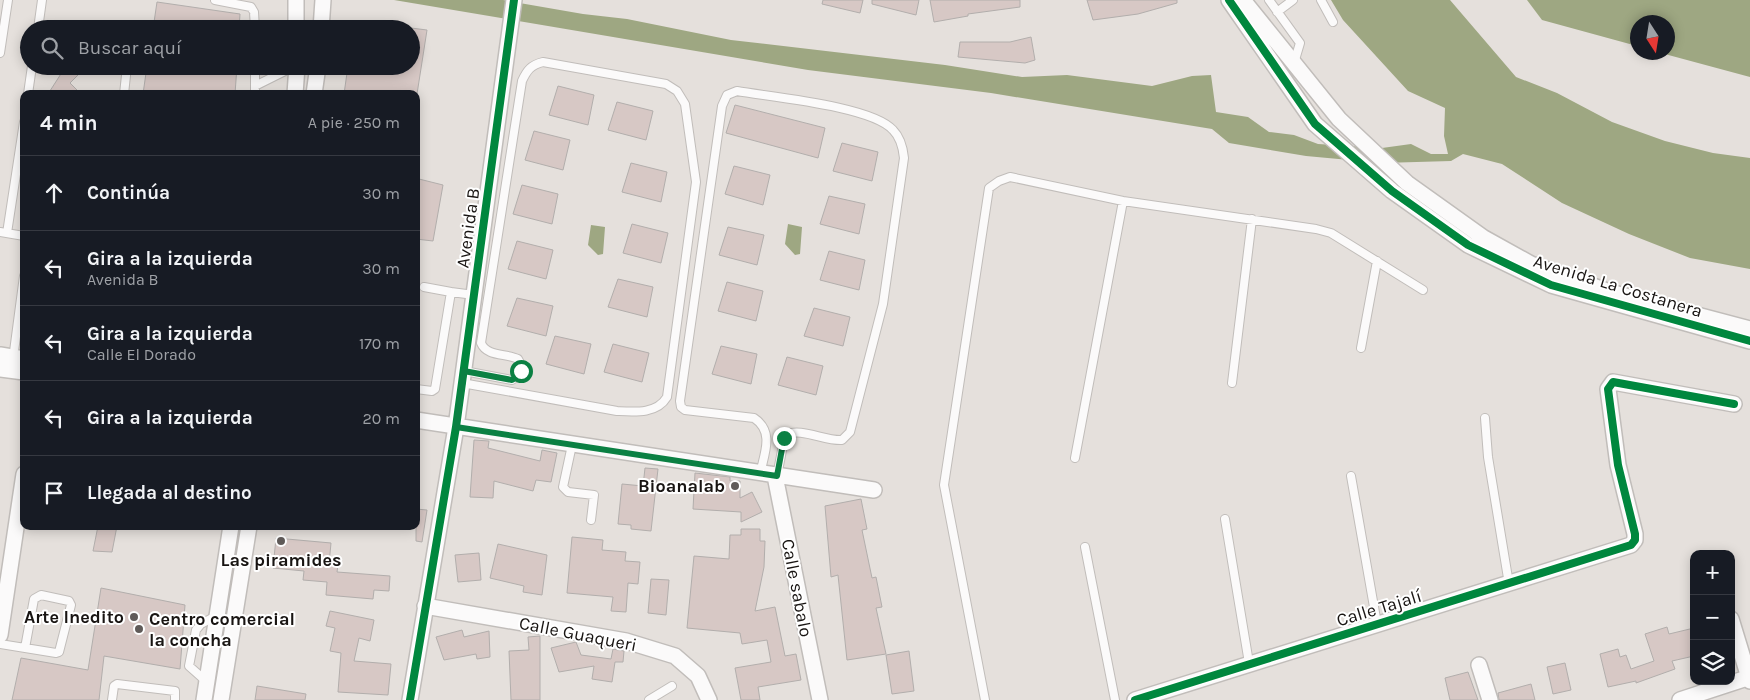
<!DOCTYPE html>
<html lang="es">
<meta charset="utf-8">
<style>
body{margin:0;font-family:Karla,sans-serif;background:#20242c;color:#f1f3f6}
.controls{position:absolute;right:15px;bottom:15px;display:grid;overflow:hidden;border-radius:10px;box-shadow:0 2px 12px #0003}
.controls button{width:45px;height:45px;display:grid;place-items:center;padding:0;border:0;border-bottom:1px solid #363941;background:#171b24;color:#f1f3f6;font:25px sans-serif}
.compass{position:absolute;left:1630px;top:15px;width:45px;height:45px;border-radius:50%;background:#171b24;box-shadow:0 2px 12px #0003;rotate:168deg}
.stop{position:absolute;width:15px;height:15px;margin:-11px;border:4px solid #0b8043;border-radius:50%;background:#fff}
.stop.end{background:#0b8043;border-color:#fff;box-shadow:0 1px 5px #0008}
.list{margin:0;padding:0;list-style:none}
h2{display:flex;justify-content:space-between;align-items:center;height:65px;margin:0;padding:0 20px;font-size:21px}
h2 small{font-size:16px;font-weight:400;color:#9ea1a6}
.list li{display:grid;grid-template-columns:32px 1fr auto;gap:15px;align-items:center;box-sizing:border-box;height:75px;padding:0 20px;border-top:1px solid #363941}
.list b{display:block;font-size:19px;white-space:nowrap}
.list p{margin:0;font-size:16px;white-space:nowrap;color:#9ea1a6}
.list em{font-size:16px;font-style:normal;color:#9ea1a6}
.icon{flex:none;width:28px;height:28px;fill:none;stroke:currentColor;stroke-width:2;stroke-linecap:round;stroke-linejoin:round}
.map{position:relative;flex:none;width:1750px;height:700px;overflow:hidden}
.search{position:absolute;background:#171b24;box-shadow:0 2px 12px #0003;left:20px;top:20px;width:400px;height:55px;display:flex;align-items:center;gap:12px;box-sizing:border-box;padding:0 18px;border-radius:28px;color:#9ea1a6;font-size:19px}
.panel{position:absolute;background:#171b24;box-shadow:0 2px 12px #0003;left:20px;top:90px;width:400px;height:440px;border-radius:10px}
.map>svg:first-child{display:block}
.water{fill:#9ea782}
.building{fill:#d7c8c5;stroke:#b2aeac}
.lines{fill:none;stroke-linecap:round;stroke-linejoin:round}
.lane-casing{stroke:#c1bdba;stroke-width:10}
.street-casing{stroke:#c1bdba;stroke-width:18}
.lane{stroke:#fbfafa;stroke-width:8}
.street{stroke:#fbfafa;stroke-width:15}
.cycleway-casing{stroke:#fff;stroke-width:11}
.cycleway{stroke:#00873e;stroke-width:8}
.route{stroke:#0b8043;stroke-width:6}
.poi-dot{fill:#605b59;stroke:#fff;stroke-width:2}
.labels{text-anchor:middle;stroke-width:4;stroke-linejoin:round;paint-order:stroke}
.street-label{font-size:18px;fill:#181412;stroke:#fff}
.poi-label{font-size:18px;font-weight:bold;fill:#181412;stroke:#fff;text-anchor:end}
</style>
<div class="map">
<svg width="1750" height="700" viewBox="0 0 1750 700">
<rect width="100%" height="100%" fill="#e5e0dc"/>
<!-- water -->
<path class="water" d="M394 0H503L583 14 627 19 731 40 945 65 1022 77 1067 75 1152 86 1192 76 1211 75 1216 112 1248 117 1269 132 1294 135 1318 144 1382 148 1411 144 1431 154H1448L1444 136 1445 108 1408 91 1343 20 1331 0H1450L1516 77 1557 93 1612 122 1665 141 1713 153 1750 158V269L1690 258 1629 234 1562 203 1502 164 1463 154 1451 161 1382 163 1306 156 1229 143 1212 129 991 93 808 70Z
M1527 0H1750V77L1661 53 1668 52V22H1638L1637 46 1542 20Z
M788 224 802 227 800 254 795 255 785 244Z
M591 225 605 227 603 254 598 255 588 245Z"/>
<!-- building -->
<path class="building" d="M823 0H863L860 13 822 4Z
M872 0H919L916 15 872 4Z
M930 0H1020V7L968 14V16L934 22Z
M1087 0H1177V3L1138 14 1093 20Z
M157 2 240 14 239 29H153Z
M411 28 427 30 417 94H344L348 66H411Z
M1031 37 1035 60 1025 63 958 57 960 42H1010Z
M66 66H87L70 83 81 94H48Z
M147 66H237L235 94H143Z
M558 86 594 95 588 125 549 115Z
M617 102 653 111 646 140 608 130Z
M735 105 825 128 818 158 726 133Z
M534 131 570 140 563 170 525 160Z
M842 143 878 152 872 181 833 171Z
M631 163 667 172 661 202 622 192Z
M734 166 770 175 763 205 725 194Z
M419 179 443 185 433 241 416 239V199Z
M522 185 558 194 552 224 513 214Z
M829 196 865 204 859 234 820 224Z
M632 224 668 233 661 263 623 253Z
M728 227 764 235 757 265 719 255Z
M517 241 553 250 546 279 508 269Z
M829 251 865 260 859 290 820 280Z
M618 279 653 287 647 317 608 307Z
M727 282 763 291 756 321 718 311Z
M517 298 553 306 546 336 507 326Z
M814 308 850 317 843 346 804 336Z
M555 336 591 344 584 374 546 364Z
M613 344 649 353 642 382 604 372Z
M721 346 757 354 751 384 712 374Z
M787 357 823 366 816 395 778 385Z
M474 440 489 441 488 448 540 461 542 450 557 453 551 482 536 480 533 491 494 481 493 498 470 497Z
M645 468 658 469 651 531 631 529V525L618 524 622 484 643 486Z
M695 473 730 477V481H740V498L752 492 762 512 741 522V512L693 509Z
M861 499 867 529 862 530 872 578 876 577 882 607 876 608 886 654 847 660 838 575 831 577 825 506Z
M416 509 427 510 422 542 416 541Z
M98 526H117L112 552 93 551Z
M741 529H760V541H765L764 567 755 611 775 607 785 656 796 654 801 680 758 687 760 700H741L735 668 771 662 767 640 742 644 740 633 687 628 694 556 729 559 730 535H741Z
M572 537 603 540 602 550 626 552 625 561 640 562 638 584 628 583 626 612 611 611 613 597 567 593Z
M276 538 331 543 329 564 338 565 337 572 390 576 389 591 374 590 373 599 326 595 327 582 303 580 304 571 273 568Z
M498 544 547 555 542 595 523 592 524 586 490 578Z
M479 553 481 580 458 582 455 555Z
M651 579 669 580 666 615 648 613Z
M101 588 185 605 180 669 104 656 99 700H12L21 658 88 670Z
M330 611 374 620 370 641 359 638 354 661 391 664 388 695 338 692 341 653 330 651 335 628 326 626Z
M1667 627 1669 634 1694 628V656L1672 661 1675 669 1636 683V681L1608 687 1600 654 1618 649 1620 657 1626 655 1631 669 1654 661 1645 634Z
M462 630 464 637 489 631 490 657 477 659 476 654 444 660 436 637Z
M540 636V700H511L509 651 529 650 528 637Z
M576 642 581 655 611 659 613 649 624 651 623 662H615L612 682 592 679 594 666 559 672 551 648Z
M909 651 914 691 892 694 886 655Z
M1565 663 1571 690 1553 694 1547 667Z
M1468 672 1478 700H1450L1445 678Z
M1531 684 1535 700H1499L1498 693Z
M257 686 306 694 305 700H255Z"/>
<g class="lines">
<!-- lane casing -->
<g class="lane-casing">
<path id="lane" d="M215 0 251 7 254 12 255 29
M1269 0 1300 43 1294 63
M1321 0 1333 22
M1277 12 1293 0
M38 29 42 0
M0 53 8 0
M255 66V86
M28 94 32 66
M124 94 127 66
M255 94V86L295 66
M0 232 24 236
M7 233 24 122
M424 287 451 292
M1361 348 1377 261
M13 359 24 276
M462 383 617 411C635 412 657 414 667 397L696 182 685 104 677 91 666 84 543 62C531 65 527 70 522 81L481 343C487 357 506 353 518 359 524 369 521 375 512 380L464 371
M1232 383 1252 219
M416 389 432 391 435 389 451 292 474 295
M1485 418 1488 457 1509 584
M572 445 563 487 568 492 594 495 591 520
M1075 458 1123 201
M760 474C764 454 775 432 754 418L685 410 681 407 680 401 722 106 727 95 737 91C771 97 872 106 893 130 901 138 903 148 904 158L883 304 850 432 842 440C824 441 801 427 785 435L777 476
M1351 476 1377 624
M1225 519 1249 663
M1085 547 1115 700
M0 644 56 653 59 652 71 605 69 601 41 595 34 599 25 648
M207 682 189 666 196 630 201 624 216 616
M112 700 114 686 117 684 175 691V700
M649 700 672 686
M985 700 944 485 989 188 999 181 1010 177 1123 201 1316 229 1331 233 1423 290"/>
</g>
<!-- street casing -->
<g class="street-casing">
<path id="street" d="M296 0V29
M1229 0 1315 124 1392 191 1468 245 1551 285 1750 341
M1243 0 1339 119 1407 183 1484 238 1531 264 1610 292 1750 329
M321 29 323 0
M295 94 297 66
M314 94 318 66
M0 355 24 359
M0 369 24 372
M416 420 874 490
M775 476 820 700
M425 606 626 641 675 656 698 676 709 700
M1731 619 1750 681
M0 635 24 474
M1479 665 1490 700
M204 700 231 526
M221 700 249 526
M410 700 456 427 514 0
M1135 700 1631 545 1635 540V534L1618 465 1608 389 1613 382 1734 404
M1680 700 1750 677"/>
</g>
<!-- lane -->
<use href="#lane" class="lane"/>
<!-- street -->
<use href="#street" class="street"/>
<!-- cycleway casing -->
<g class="cycleway-casing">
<path id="cycleway" d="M1229 0 1315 124 1392 191 1468 245 1551 285 1750 341
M410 700 456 427 514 0
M1135 700 1631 545 1635 540V534L1618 465 1608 389 1613 382 1734 404"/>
</g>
<!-- cycleway -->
<use href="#cycleway" class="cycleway"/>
</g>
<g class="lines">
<!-- route -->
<path class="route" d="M521 371 519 376 512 380 464 371 456 427 777 476 784 438"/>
</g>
<!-- markers -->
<g class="poi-dot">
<circle cx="735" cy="486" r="5"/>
<circle cx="281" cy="541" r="5"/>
<circle cx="134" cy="617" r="5"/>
<circle cx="139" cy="629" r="5"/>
</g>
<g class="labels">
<!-- street labels -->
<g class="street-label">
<text transform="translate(468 228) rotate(-82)" y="6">Avenida B</text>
<text transform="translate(1618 286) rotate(17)" y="6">Avenida La Costanera</text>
<text transform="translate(797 588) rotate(79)" y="6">Calle sabalo</text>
<text transform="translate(1379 608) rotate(-17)" y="6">Calle Tajalí</text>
<text transform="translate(578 634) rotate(11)" y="6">Calle Guaqueri</text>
</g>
<!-- poi labels -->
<g class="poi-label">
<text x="725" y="492">Bioanalab</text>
<text x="281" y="566" text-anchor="middle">Las piramides</text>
<text x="124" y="623">Arte Inedito</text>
<text x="149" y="625" text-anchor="start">Centro comercial<tspan x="149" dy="21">la concha</tspan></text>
</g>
</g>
</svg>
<div class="controls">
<button>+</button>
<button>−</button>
<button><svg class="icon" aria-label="layers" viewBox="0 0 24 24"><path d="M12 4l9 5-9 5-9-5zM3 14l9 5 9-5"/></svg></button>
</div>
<svg class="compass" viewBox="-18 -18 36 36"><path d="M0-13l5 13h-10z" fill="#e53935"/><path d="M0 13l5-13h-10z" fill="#9ea1a6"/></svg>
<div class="stop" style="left:521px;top:371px"></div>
<div class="stop end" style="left:784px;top:438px"></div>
<div class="search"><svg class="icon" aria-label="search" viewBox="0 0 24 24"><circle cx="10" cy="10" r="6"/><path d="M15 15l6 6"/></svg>Buscar aquí</div>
<section class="panel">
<h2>4 min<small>A pie · 250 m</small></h2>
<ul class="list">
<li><svg class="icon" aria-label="ahead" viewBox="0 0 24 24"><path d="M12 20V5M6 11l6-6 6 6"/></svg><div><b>Continúa</b></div><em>30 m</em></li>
<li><svg class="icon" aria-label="left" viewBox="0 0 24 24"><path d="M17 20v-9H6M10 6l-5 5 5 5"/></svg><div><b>Gira a la izquierda</b><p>Avenida B</p></div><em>30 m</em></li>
<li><svg class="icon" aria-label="left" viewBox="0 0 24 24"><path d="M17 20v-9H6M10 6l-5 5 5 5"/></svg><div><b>Gira a la izquierda</b><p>Calle El Dorado</p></div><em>170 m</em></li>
<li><svg class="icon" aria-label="left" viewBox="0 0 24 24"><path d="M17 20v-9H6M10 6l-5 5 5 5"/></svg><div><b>Gira a la izquierda</b></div><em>20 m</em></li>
<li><svg class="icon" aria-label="arrive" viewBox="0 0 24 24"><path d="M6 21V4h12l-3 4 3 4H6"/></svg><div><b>Llegada al destino</b></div></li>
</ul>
</section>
</div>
